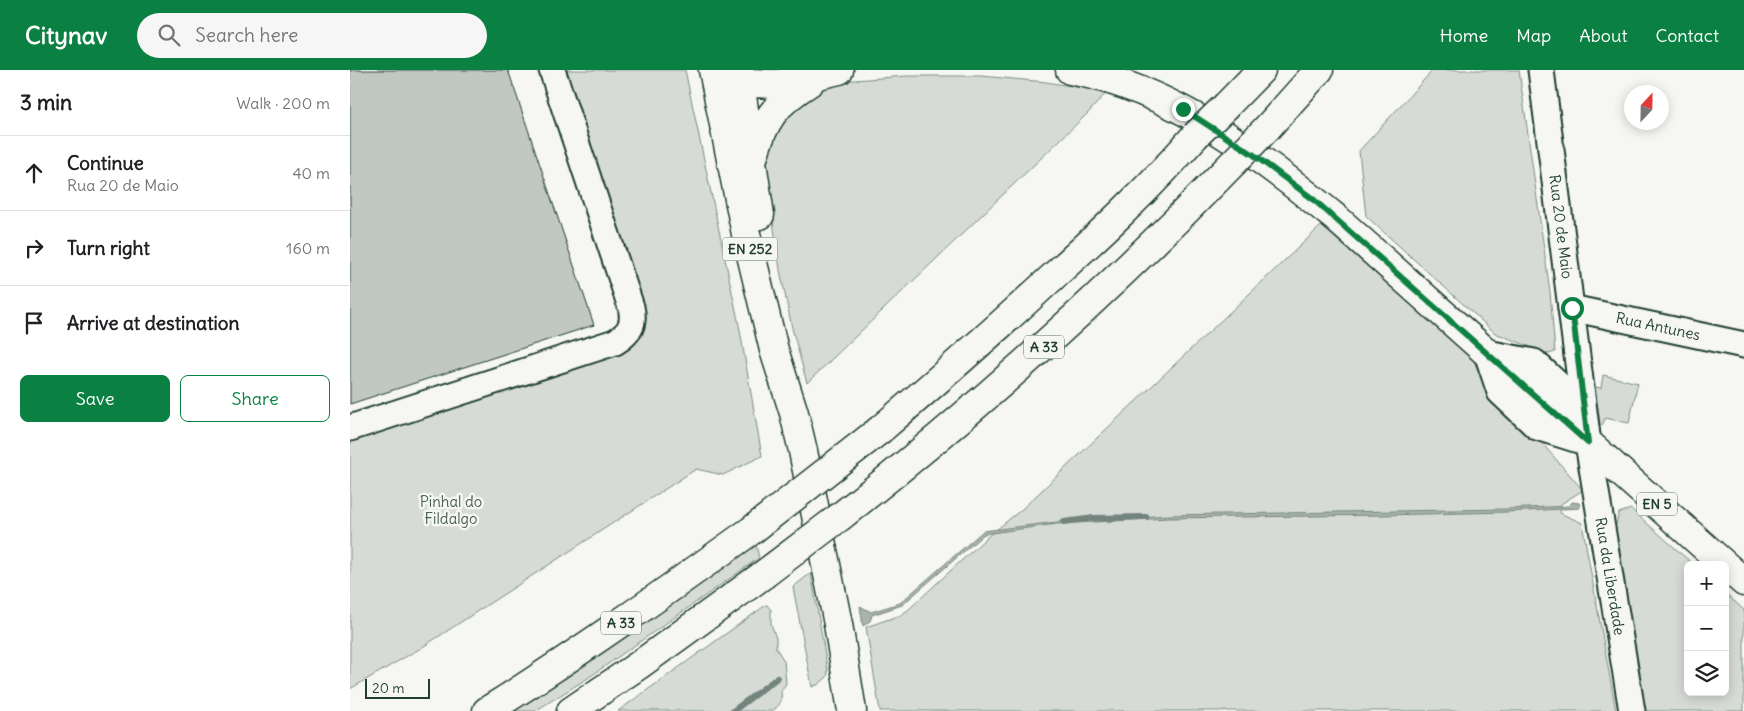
<!DOCTYPE html>
<meta charset="utf-8">
<style>
body{margin:0;font-family:Delius,sans-serif;background:#f6f6f6;color:#202124}
.controls{position:absolute;right:15px;bottom:15px;display:grid;overflow:hidden;border-radius:8px;box-shadow:0 2px 12px #0003}
.controls button{width:45px;height:45px;display:grid;place-items:center;padding:0;border:0;border-bottom:1px solid #e0e0e0;background:#fff;color:#202124;font:25px sans-serif}
.compass{position:absolute;left:1274px;top:15px;width:45px;height:45px;border-radius:50%;background:#fff;box-shadow:0 2px 12px #0003;rotate:22deg}
.scale{position:absolute;left:15px;bottom:12px;width:65px;box-sizing:border-box;padding-left:5px;border:2px solid #1f3d34;border-top:0;font-size:14px;line-height:18px;white-space:nowrap;color:#1f3d34;-webkit-text-stroke:4px #f6f6f2;paint-order:stroke}
.stop{position:absolute;width:15px;height:15px;margin:-11px;border:4px solid #0b8043;border-radius:50%;background:#fff}
.stop.end{background:#0b8043;border-color:#fff;box-shadow:0 1px 5px #0008}
.list{margin:0;padding:0;list-style:none}
h2{display:flex;justify-content:space-between;align-items:center;height:65px;margin:0;padding:0 20px;font-size:21px}
h2 small{font-size:16px;font-weight:400;color:#757577}
.list li{display:grid;grid-template-columns:32px 1fr auto;gap:15px;align-items:center;box-sizing:border-box;height:75px;padding:0 20px;border-top:1px solid #e0e0e0}
.list b{display:block;font-size:19px;white-space:nowrap}
.list p{margin:0;font-size:16px;white-space:nowrap;color:#757577}
.list em{font-size:16px;font-style:normal;color:#757577}
.actions{display:flex;gap:10px;padding:15px 20px}
.actions a{flex:1;padding:11px 0;border:1px solid #0b8043;border-radius:8px;text-align:center;font-size:18px;color:#0b8043}
.actions .main{background:#0b8043;color:#fff}
.icon{flex:none;width:28px;height:28px;fill:none;stroke:currentColor;stroke-width:2;stroke-linecap:round;stroke-linejoin:round}
.map{position:relative;flex:none;width:1394px;height:641px;overflow:hidden}
header{display:flex;align-items:center;gap:30px;box-sizing:border-box;height:70px;padding:0 25px;background:#0b8043;color:#fff}
header strong{font-size:24px}
nav{display:flex;gap:28px;margin-inline-start:auto;font-size:18px}
.search{width:350px;height:45px;background:#f6f6f6;display:flex;align-items:center;gap:12px;box-sizing:border-box;padding:0 18px;border-radius:28px;color:#757577;font-size:19px}
main{display:flex}
aside{flex:1;background:#fff}
.map>svg:first-child{display:block}
.green{fill:#d6dbd6;stroke:#7a8c85}
.water{fill:#aab3ae;stroke:#72847d}
.lines{fill:none;stroke-linecap:round;stroke-linejoin:round}
.stream{stroke:#72847d;stroke-width:6}
.building{fill:#c1c8c3;stroke:#1f3d34}
.minor-casing{stroke:#1f3d34;stroke-width:29}
.major-casing{stroke:#1f3d34;stroke-width:31}
.highway-casing{stroke:#1f3d34;stroke-width:31}
.minor{stroke:#f6f6f2;stroke-width:25}
.major{stroke:#f6f6f2;stroke-width:28}
.highway{stroke:#f6f6f2;stroke-width:28}
.highway-bridge-casing{stroke:#1f3d34;stroke-width:31;stroke-linecap:butt}
.highway-bridge{stroke:#f6f6f2;stroke-width:28}
.route{stroke:#0b8043;stroke-width:6}
.labels{text-anchor:middle;stroke-width:5;stroke-linejoin:round;paint-order:stroke}
.shield{fill:#f6f6f2;stroke:#60746d;stroke-width:1}
.shield-label{font-size:14px;font-weight:bold;fill:#1f3d34}
.street-label{font-size:15px;fill:#1f3d34;stroke:#f6f6f2}
.park-label{font-size:15px;fill:#445d54;stroke:#f6f6f2}
</style>
<header>
<strong>Citynav</strong>
<div class="search"><svg class="icon" aria-label="search" viewBox="0 0 24 24"><circle cx="10" cy="10" r="6"/><path d="M15 15l6 6"/></svg>Search here</div>
<nav><a>Home</a><a>Map</a><a>About</a><a>Contact</a></nav>
</header>
<main>
<aside>
<h2>3 min<small>Walk · 200 m</small></h2>
<ul class="list">
<li><svg class="icon" aria-label="ahead" viewBox="0 0 24 24"><path d="M12 20V5M6 11l6-6 6 6"/></svg><div><b>Continue</b><p>Rua 20 de Maio</p></div><em>40 m</em></li>
<li><svg class="icon" aria-label="right" viewBox="0 0 24 24"><path d="M7 20v-9h11M14 6l5 5-5 5"/></svg><div><b>Turn right</b></div><em>160 m</em></li>
<li><svg class="icon" aria-label="arrive" viewBox="0 0 24 24"><path d="M6 21V4h12l-3 4 3 4H6"/></svg><div><b>Arrive at destination</b></div></li>
</ul>
<div class="actions"><a class="main">Save</a><a>Share</a></div>
</aside>
<div class="map">
<svg width="1394" height="641" viewBox="0 0 1394 641">
<rect width="100%" height="100%" fill="#f6f6f2"/>
<filter id="ink" filterUnits="userSpaceOnUse"><feTurbulence type="fractalNoise" baseFrequency=".02" numOctaves="2"/><feDisplacementMap in="SourceGraphic" scale="10" xChannelSelector="R" yChannelSelector="G"/><feConvolveMatrix kernelMatrix="1 2 1 2 8 2 1 2 1" color-interpolation-filters="sRGB"/></filter>
<g filter="url(#ink)">
<!-- green -->
<path class="green" d="M217 0H335L389 255 412 386 373 405 346 399 71 578 0 619V372L283 275C294 266 295 256 295 242Z
M1083 0H1169L1200 222 1205 282 1199 284 1145 263 1016 146 1009 81Z
M556 6H631L696 12 757 22 738 43 457 313 442 258 430 200 418 117 417 84 434 45 479 12Z
M971 156 1122 287 1141 328 1189 370 1233 420 1211 434 1210 443 1232 453 1266 641H530L516 557 551 545 558 540 636 468 672 439Z
M1253 305 1288 313 1279 353 1255 348 1252 356 1250 354 1245 317 1251 318Z
M1281 439 1344 495H1338V622H1375V523L1394 540V641H1297L1293 638 1264 461 1269 443Z
M406 475 409 488 238 608 185 641H161Z
M461 503 478 602 477 607 469 614 462 617 443 517Z
M416 535H417L421 540V554L426 568V578L434 591 436 614 431 620C432 631 431 635 422 641H268Z"/>
<!-- water -->
<path class="water" d="M1222 432 1229 433 1230 438 1157 442 1032 445 819 448 707 454 634 464 552 535 522 545 520 551 513 556 510 536 521 542 550 533 633 461 707 452 820 445 1157 439 1219 436Z"/>
<g class="lines">
<!-- stream -->
<path class="stream" d="M714 452 744 448 796 447
M383 641 427 608"/>
</g>
<!-- building -->
<path class="building" d="M0 0H158L244 255 0 334Z"/>
<g class="lines">
<!-- minor casing -->
<g class="minor-casing">
<g id="minor">
<path id="s1" d="M1191 0 1238 373 1282 641"/>
<path id="s2" d="M1221 238 1394 275"/>
<path d="M1218 354 1212 318 1184 292 1137 283 1150 322 1187 357 1238 373"/>
<path d="M0 358 265 272C280 263 285 254 281 237L202 0"/>
</g>
</g>
<!-- major casing -->
<g class="major-casing">
<path id="major" d="M363 0 396 164 424 280 444 343 453 381 488 554 502 641
M388 0 410 145
M720 0C823 19 908 84 987 149L1375 495
M373 11 389 8 401 13 428 14 489 0
M403 88C414 49 425 34 460 12
M1375 495 1394 512"/>
</g>
<!-- highway casing -->
<g class="highway-casing">
<path id="highway" d="M877 35 911 0
M917 58 969 0
M531 359C587 311 642 263 696 213 748 166 799 119 845 66
M491 446C630 337 760 220 883 93
M137 641C228 584 315 522 402 460
M221 641 289 595 413 505"/>
</g>
<!-- minor -->
<use href="#minor" class="minor"/>
<!-- major -->
<use href="#major" class="major"/>
<!-- highway -->
<use href="#highway" class="highway"/>
<!-- highway-bridge casing -->
<g class="highway-bridge-casing">
<path id="highway-bridge" d="M845 66 877 35
M883 93 917 58
M402 460 531 359
M413 505 491 446"/>
</g>
<!-- highway-bridge -->
<use href="#highway-bridge" class="highway-bridge"/>
</g>
</g>
<g class="lines" filter="url(#ink)">
<!-- route -->
<path class="route" d="M833 39 904 85 963 129 1238 373 1222 238"/>
</g>
<g class="labels">
<!-- shield labels -->
<g class="shield">
<rect x="372.5" y="167.5" width="55" height="23" rx="4"/>
<rect x="674" y="265.5" width="40" height="23" rx="4"/>
<rect x="1287" y="422.5" width="40" height="23" rx="4"/>
<rect x="251" y="541.5" width="40" height="23" rx="4"/>
</g>
<g class="shield-label">
<text x="400" y="184">EN 252</text>
<text x="694" y="282">A 33</text>
<text x="1307" y="439">EN 5</text>
<text x="271" y="558">A 33</text>
</g>
<!-- street labels -->
<g class="street-label">
<text dy="5" stroke="none"><textPath href="#s1" startOffset="158">Rua 20 de Maio</textPath></text>
<text dy="5" stroke="none"><textPath href="#s2" startOffset="89">Rua Antunes</textPath></text>
<text dy="5" stroke="none"><textPath href="#s1" startOffset="511">Rua da Liberdade</textPath></text>
</g>
<!-- park labels -->
<g class="park-label">
<text x="101" y="437">Pinhal do<tspan x="101" dy="17">Fildalgo</tspan></text>
</g>
</g>
</svg>
<div class="controls">
<button>+</button>
<button>−</button>
<button><svg class="icon" aria-label="layers" viewBox="0 0 24 24"><path d="M12 4l9 5-9 5-9-5zM3 14l9 5 9-5"/></svg></button>
</div>
<svg class="compass" viewBox="-18 -18 36 36"><path d="M0-13l5 13h-10z" fill="#e53935"/><path d="M0 13l5-13h-10z" fill="#757577"/></svg>
<div class="scale">20 m</div>
<div class="stop" style="left:1222px;top:238px"></div>
<div class="stop end" style="left:833px;top:39px"></div>
</div>
</main>
